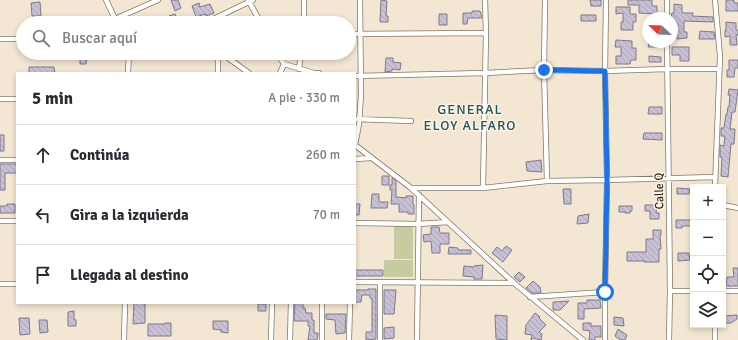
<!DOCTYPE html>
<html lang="es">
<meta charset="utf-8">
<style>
body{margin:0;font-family:Signika,sans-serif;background:#f2f2f3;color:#2b2b33}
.controls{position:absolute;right:12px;bottom:12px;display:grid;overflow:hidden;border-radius:0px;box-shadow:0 2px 6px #0003}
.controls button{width:36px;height:36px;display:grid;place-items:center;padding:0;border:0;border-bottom:1px solid #e1e1e2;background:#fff;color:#2b2b33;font:20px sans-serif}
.compass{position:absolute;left:642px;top:12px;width:36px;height:36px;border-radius:50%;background:#fff;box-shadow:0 2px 6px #0003;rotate:293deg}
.stop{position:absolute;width:12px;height:12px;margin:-9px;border:3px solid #1a73e8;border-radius:50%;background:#fff}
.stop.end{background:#1a73e8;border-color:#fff;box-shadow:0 1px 4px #0008}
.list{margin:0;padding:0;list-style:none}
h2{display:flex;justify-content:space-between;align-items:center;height:52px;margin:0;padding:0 16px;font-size:17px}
h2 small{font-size:13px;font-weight:400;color:#7c7c81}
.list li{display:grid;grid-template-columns:26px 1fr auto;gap:12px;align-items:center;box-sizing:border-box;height:60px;padding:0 16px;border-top:1px solid #e1e1e2}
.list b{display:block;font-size:15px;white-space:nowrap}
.list em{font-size:13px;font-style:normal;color:#7c7c81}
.icon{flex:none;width:22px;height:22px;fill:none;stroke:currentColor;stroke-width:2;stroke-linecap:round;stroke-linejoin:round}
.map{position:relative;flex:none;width:738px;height:340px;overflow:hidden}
.search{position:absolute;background:#fff;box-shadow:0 2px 6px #0003;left:16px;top:16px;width:340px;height:44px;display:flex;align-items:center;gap:10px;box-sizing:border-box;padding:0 14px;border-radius:22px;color:#7c7c81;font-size:15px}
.panel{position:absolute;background:#fff;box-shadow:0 2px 6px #0003;left:16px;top:72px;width:340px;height:232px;border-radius:0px}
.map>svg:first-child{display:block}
.pitch{fill:#c6cba0}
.building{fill:url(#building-back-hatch);stroke:#7e788b}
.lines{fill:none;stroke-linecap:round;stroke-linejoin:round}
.minor-casing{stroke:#837765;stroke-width:6}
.minor{stroke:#fff;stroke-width:4.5}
.route{stroke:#1a73e8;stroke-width:5}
.labels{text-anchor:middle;stroke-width:3;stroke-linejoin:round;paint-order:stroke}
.street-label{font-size:12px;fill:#2e2922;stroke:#fef3e4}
.quarter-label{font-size:14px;letter-spacing:1px;fill:#205962;stroke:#fef3e4}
</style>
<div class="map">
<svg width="738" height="340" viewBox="0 0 738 340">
<defs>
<pattern id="building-back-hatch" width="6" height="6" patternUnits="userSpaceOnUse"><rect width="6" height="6" fill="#c8c1d6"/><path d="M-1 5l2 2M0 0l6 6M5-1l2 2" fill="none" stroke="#aca6b7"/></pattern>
</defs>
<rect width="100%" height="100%" fill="#f3e6d2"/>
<!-- pitch -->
<path class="pitch" d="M394 226H413V259H394Z
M384 260H413V277H384Z"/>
<!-- building -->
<path class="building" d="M171 0H178L181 8 175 11Z
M381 0 387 1 386 16H388V22H380Z
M590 0H601V6H591Z
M628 0H652V6H657V14L639 13V5H628Z
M726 0H734V3H738V11H726Z
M40 2 41 16H32L31 3Z
M199 3 200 7 210 4 214 13 206 16 205 14 196 17 192 6Z
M674 4 682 5V13H693L692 16 713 17V22L684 21V32H687V38L677 39V28L674 27 675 21H672L671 18 672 13H674Z
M616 7H630V14H636V22H633V30H621V22H623V13L616 14Z
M472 11H480L482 18H468L467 24H463V13H472Z
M175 14 179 23H172L169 16Z
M439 14H447V25H439Z
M581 15H596V21H581Z
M726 22 736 23V30H738V35H736L737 45H730V36L725 37V30H726Z
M700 31 714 32 715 39H699Z
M616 40 632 41V48H636V60H631L630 64H616V56H621V47H615Z
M649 42H659L658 47H648Z
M672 47H689V61H680V55H672Z
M80 56H87L86 64H80Z
M649 56 661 57V62H649Z
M386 58H393V62L401 63 400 70 392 69V71L385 72Z
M729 60H738V68H735L734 77H727V70H729Z
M29 67H54L55 73H29Z
M729 89 738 90 735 112H732L730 129H735L734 144H731L728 177 721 176 722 157H720V145L724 146 725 136H721V128H724L726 114H727L728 107H729L730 95H728Z
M649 107H662V114H648Z
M644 133H662V140L643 139Z
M0 135H4V151H0Z
M541 160 542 172 527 171 526 162Z
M0 164H17V173H5V190H0Z
M382 176H389V185H382Z
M392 178 396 181V197L406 198V196H413V205H414V214H408V212H399V204H391L392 190H390V185H392Z
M677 188 690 189 689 194H677Z
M563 189H571V204H564Z
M372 194H379V202H388L387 208H371Z
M7 204H15V213H0V206H7Z
M355 204H360L359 215H355Z
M645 205H657L656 213H659V219H650V211H645Z
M619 206H632V211H630V213H625V212H619Z
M589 214 588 223 577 224 578 216Z
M676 220H693V226H682V228H676Z
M431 227H439L440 233H449V244H440V253H432L431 241 424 242 423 235 431 234Z
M653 230H661V235H660L661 249H659V262H644V261H627V252H646V239H653Z
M506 246 512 250 503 262 492 253 497 247 502 251Z
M449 247 458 248V250H471V254H448Z
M678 253H689L690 260 678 261Z
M483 265 482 279H474V277L463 276 464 266 474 267V266Z
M733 268H738V286H726L727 277H734Z
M355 270H383V276H355Z
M519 272 525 277 520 282 514 277Z
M533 281 540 287 541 293H532L526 288Z
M368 289H376V339L366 340V332H372V298H370V295H362L361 302H355V290H368Z
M384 290H396L394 314H384Z
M587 300H600L601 308 584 309V319H578V303H587Z
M569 301 560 310H553V302Z
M134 303H145V323L133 324Z
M295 303H303V308H305L306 313H312V320H314V333H318L317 340H308L310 326H308V321H294Z
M258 304H266V311H258Z
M74 311V319L76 320V326H68V312Z
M535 313 540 317 539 318 546 325 539 332 542 334 541 340 533 338 531 340 532 335 525 334 526 325Z
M326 314H346L345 333 336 334 335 320 326 319Z
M495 315 507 316V340L496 339Z
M737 315V319L731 323H723V316Z
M614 317 623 318 624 326 614 325Z
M19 318H29L30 334 20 335Z
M39 320H47L48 332 40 333Z
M213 321H228V333L221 332V330L213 329Z
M165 323H171V336H148V324H165Z
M583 323H591V326H601V337H595V340H589L590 331 583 330Z
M394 327V338L384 339V328Z
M618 329 627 335 625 340H620L615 336Z"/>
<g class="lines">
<!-- minor casing -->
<g class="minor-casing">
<path id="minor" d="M106 0 117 23
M248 0 261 23
M545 0 544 70 547 181
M667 18V0
M115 19 158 0
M205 23 253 0
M304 23V0
M349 34 486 33
M0 39H23
M667 42 670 291 669 340
M221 53 249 73
M277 53 284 64
M299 69 301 53
M128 73 129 53
M218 73V57L220 53
M280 73 284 64 314 73H319
M355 76 485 73 544 70 605 71 667 69H719
M0 99H17
M355 119 411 121
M355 145 411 188 514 283 583 340
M355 145 359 124 361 95 360 0
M355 159 371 158
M0 160H17
M715 187 720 56 715 0
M411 188H483L547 181 607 180 715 177
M483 188 486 33 485 0
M723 205 738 208
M0 221H17
M355 223 418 224 448 222
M355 282 514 283
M380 282V340
M0 284H17
M670 291H693
M723 291H738
M530 297 605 292
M322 303V340
M124 340 125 303
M271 340 272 303
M290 340 291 303
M349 340 350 303
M417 340 419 195
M605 340V292L607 180 605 71 606 0
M715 340V325"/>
</g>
<!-- minor -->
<use href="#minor" class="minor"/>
</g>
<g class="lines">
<!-- route -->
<path class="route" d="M544 70 605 71 607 180 605 292"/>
</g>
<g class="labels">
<!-- street labels -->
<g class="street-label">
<text transform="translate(659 191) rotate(-91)" y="4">Calle Q</text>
</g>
<!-- quarter labels -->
<g class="quarter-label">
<text x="470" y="114">GENERAL<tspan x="470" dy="16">ELOY ALFARO</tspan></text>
</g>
</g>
</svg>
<div class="controls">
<button>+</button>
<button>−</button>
<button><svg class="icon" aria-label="locate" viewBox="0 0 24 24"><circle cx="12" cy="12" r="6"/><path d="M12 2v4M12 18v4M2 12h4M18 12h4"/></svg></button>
<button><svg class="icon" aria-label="layers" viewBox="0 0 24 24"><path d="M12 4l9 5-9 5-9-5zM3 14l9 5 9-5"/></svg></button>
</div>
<svg class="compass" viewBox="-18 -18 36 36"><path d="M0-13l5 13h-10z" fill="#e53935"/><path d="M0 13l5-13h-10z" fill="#7c7c81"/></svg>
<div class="stop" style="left:605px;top:292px"></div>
<div class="stop end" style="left:544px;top:70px"></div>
<div class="search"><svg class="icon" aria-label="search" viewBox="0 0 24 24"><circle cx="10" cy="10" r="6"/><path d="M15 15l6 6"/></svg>Buscar aquí</div>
<section class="panel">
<h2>5 min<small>A pie · 330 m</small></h2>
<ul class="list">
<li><svg class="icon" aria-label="ahead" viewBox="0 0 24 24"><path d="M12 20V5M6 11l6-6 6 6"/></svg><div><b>Continúa</b></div><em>260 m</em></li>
<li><svg class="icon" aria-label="left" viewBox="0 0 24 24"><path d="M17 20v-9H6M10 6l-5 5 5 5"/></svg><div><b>Gira a la izquierda</b></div><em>70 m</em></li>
<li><svg class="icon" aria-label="arrive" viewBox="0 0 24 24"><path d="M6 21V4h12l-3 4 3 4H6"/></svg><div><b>Llegada al destino</b></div></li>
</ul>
</section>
</div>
